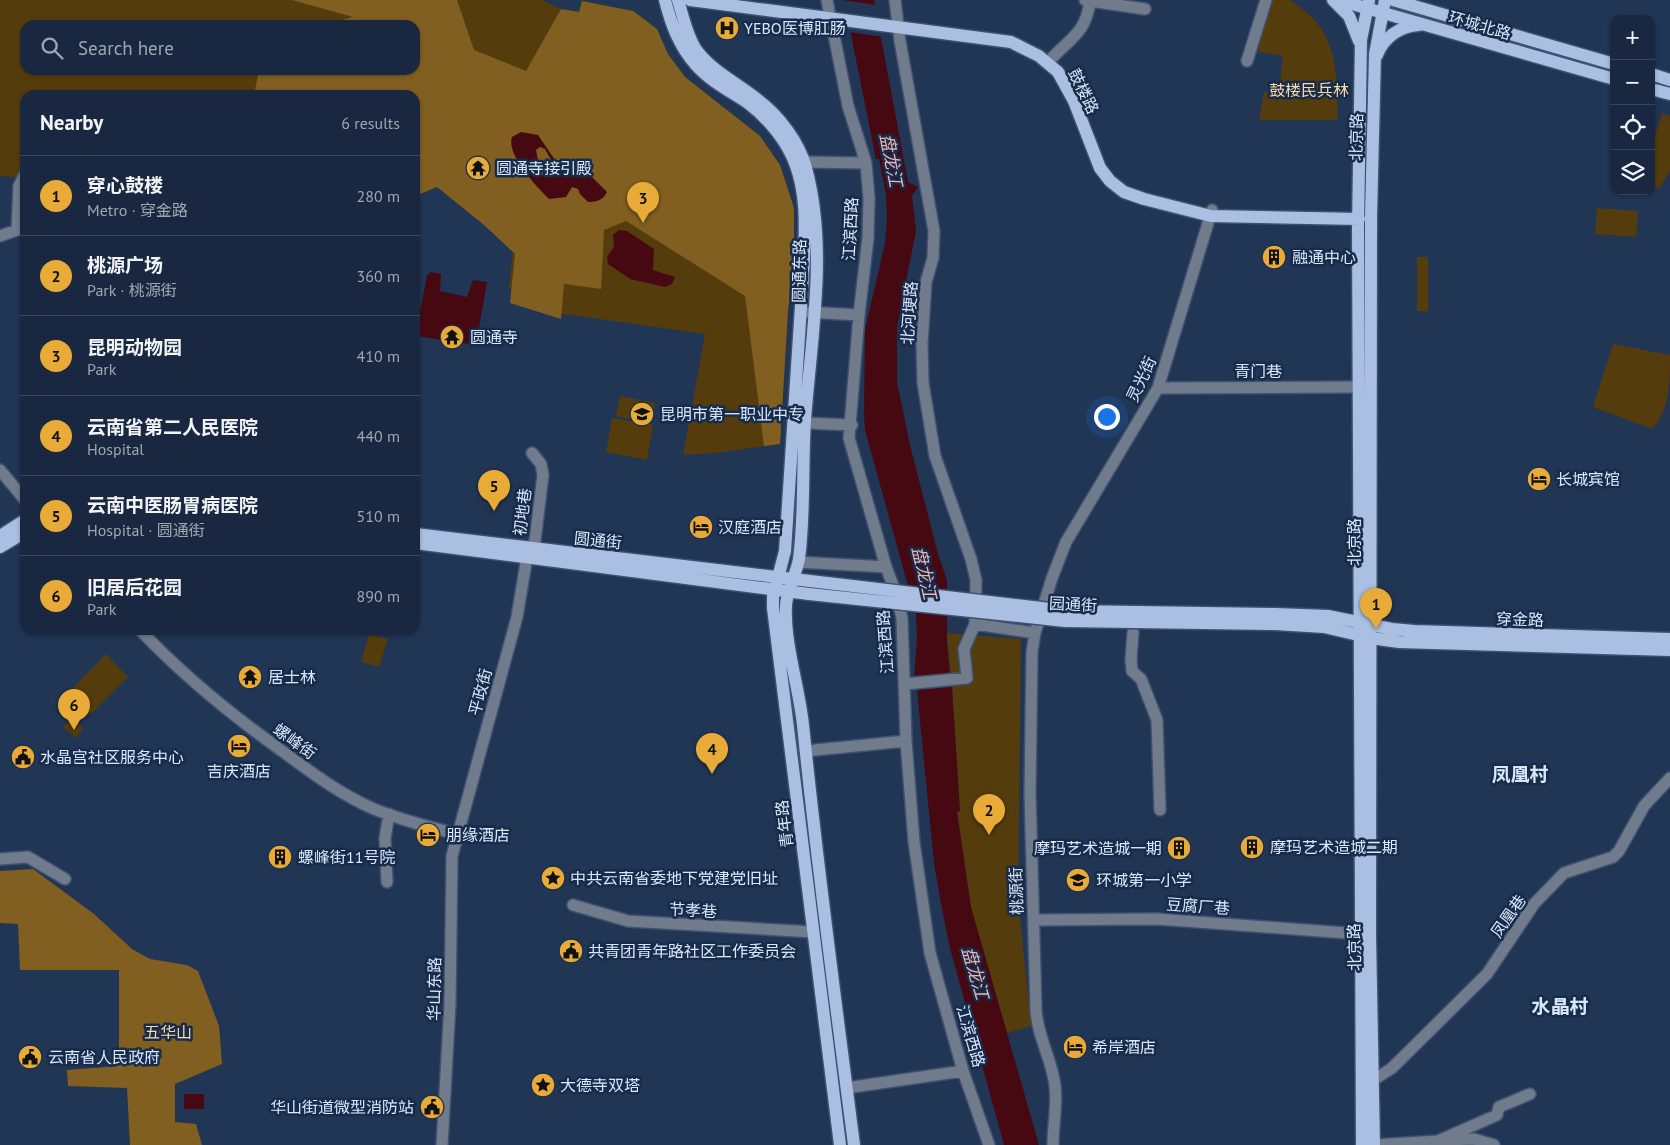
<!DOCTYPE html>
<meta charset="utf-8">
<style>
body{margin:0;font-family:"PT Sans","Noto Sans SC",sans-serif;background:#223047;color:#f1f3f6}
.controls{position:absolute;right:15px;top:15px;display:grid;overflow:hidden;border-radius:10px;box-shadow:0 1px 4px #0004}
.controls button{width:45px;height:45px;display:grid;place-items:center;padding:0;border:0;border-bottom:1px solid #374459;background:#192840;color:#f1f3f6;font:25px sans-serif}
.you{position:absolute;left:1106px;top:416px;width:18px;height:18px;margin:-12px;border:4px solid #fff;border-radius:50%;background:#1a73e8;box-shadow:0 0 0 8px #1a73e833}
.badge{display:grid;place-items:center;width:32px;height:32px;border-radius:50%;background:#e8ab37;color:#111;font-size:16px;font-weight:700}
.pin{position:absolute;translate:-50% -41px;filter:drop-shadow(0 1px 2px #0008)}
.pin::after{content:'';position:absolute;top:26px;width:18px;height:15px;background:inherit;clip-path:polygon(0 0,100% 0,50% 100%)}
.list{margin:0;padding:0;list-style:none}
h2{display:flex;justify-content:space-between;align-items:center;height:65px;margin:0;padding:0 20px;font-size:21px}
h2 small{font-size:16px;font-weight:400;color:#9fa6b1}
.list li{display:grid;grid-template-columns:32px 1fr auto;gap:15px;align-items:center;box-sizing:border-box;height:80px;padding:0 20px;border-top:1px solid #374459}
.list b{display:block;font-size:19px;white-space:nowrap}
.list p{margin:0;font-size:16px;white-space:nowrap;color:#9fa6b1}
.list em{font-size:16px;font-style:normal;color:#9fa6b1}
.icon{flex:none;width:28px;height:28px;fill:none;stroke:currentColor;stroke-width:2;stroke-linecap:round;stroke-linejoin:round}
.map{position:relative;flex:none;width:1670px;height:1145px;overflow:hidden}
.search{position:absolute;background:#192840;box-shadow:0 1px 4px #0004;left:20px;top:20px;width:400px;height:55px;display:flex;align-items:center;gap:12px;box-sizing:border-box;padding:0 18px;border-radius:15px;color:#9fa6b1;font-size:19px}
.panel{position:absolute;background:#192840;box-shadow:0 1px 4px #0004;left:20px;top:90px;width:400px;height:545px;border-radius:15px}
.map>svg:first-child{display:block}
.green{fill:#553c0c;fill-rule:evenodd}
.forest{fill:#815f20}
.water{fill:#460911;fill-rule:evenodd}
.pier{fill:#213555}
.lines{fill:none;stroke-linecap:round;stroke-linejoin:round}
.minor-casing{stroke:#3f5170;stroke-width:14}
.major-casing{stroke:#3f5170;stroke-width:15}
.minor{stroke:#707b8b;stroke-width:11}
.major{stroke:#aabfe1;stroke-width:12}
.major-bridge-casing{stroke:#3f5170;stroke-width:15;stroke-linecap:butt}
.major-bridge{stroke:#aabfe1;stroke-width:12}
.labels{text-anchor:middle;stroke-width:5;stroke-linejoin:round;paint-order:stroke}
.street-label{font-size:16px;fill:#dae7fb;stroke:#172b4a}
.poi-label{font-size:16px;fill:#dae7fb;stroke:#172b4a;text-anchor:start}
.park-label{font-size:16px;fill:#f8d9a8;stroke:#172b4a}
.water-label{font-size:18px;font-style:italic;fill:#f0b3b2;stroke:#172b4a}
.quarter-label{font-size:19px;font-weight:bold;fill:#dae7fb;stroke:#172b4a}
</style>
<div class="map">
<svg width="1670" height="1145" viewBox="0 0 1670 1145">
<rect width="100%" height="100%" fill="#213555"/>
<!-- green -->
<path class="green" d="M0 0H542L561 9 579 12 582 1 633 11 657 29 668 54 685 77 760 136 780 165 794 208V266L788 310 780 444 715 453 683 455 705 334 557 313 509 288 514 238 437 187 415 193V95H25V131L20 132 24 166 18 177 0 176ZM25 25H415V70H25Z
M1270 0C1275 0 1283 0 1289 0 1293 1 1298 6 1302 9 1338 34 1338 79 1337 120H1259L1264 92 1279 93 1283 56 1256 51Z
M1662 113 1670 116V170L1659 189 1651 183V149Z
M1597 208 1638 211 1636 237 1595 234Z
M1417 257H1428V311H1417Z
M1613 344 1670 355C1670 380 1670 411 1652 429L1593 407Z
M620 396 655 403 651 423 616 416Z
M612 418 653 425 647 460 606 452Z
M947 633 1021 639 1018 897 1031 1026 1007 1033 971 908 957 811H960L952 687 954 686 953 673H950Z
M369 634 388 639 379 667 361 662Z
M106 654 128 677 90 715 75 700 80 694 66 707 60 701Z
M73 717 83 728 76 738 63 727Z"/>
<!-- forest -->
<path class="forest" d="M292 0H457L474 50 526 71 561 9 579 12 582 1 633 11 657 29 668 54 685 77 760 136 780 165 794 208V266L788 310 780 444 764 446 745 296 626 221 604 230 601 289 564 284 561 319 510 303 515 254 484 225 437 187 415 196V95H254L259 70H415V25H323L353 17Z
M33 869 94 914 132 949 150 959 187 965 198 971 219 1026 222 1064 175 1084V1122L196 1124 202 1145H130L127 1088 68 1086 67 1070 119 1066V970H20L18 924 0 923V871Z"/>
<!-- water -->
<path class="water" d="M844 0H874L908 182 918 187 912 196 916 231 897 327V382L910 445 938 554 947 580V642L950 673 914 677 917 638 916 615 865 430 864 415 865 330 885 243 887 219 886 195 879 159H876Z
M521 132 538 135 555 160 592 177 607 192C603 200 597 202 588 202L580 194 578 189 572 187 566 197 549 199C536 186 506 155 512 137ZM540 147 545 149 555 167 547 175H541L536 150Z
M619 230 627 231 654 249 653 270 675 277 672 284 665 287 630 279 608 264 607 257 614 247 613 235Z
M431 272 441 274 440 291 467 297 473 280 487 282 476 345 417 336 416 333 427 275Z
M952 687 960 811 957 812 971 907 1039 1145H1004L950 948 942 909 934 863 917 690Z
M184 1094H204V1109H184Z"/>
<!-- pier -->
<path class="pier" d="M842 0 877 5 884 37 848 32Z"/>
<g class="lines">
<!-- minor casing -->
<g class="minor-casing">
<path id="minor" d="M827 0 829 11
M895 0 900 41 934 231 933 258 926 282 922 344 923 383 935 456 971 559 976 580 975 624
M1090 1 1145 9
M831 20 848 106 866 163 869 198 868 238 859 315 849 438 886 567 897 596 902 618 906 741 914 842 930 953 963 1071 989 1145
M1052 58C1072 37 1086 32 1090 1L1085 0
M1247 61 1266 0
M805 162 866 163
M0 236 17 230 19 186 25 174
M806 312 859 315
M1158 388 1359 387
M805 423 852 425
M532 453 541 464 543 475 534 549
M0 470 25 500
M798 562 886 567
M140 630C182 674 229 713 278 748 308 770 339 794 374 809 401 820 429 827 457 834
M1133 633 1131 659 1132 671 1141 679 1157 720 1160 810
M905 684 967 678 964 649 975 624 1035 633
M805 751 906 741
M0 859 28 857 65 879
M387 882 385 838 389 814
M573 905 628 921 813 932
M1034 920 1157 919 1360 934
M1372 1081 1392 1068 1487 974 1534 904 1564 873 1613 857 1619 851 1644 806 1670 778
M846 1088 963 1071
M1445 1140 1474 1139 1494 1145
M442 1145 450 1004 452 856 517 617 527 557
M1053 1145C1053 1122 1059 1098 1053 1075 1048 1052 1037 1033 1036 1009L1030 794 1032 652 1035 633 1052 578 1066 542 1158 388 1212 210
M1374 1145 1438 1141 1497 1115 1499 1107 1530 1094"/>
</g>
<!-- major casing -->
<g class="major-casing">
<path id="major" d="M665 0C671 24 679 46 696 65 710 81 730 91 748 103 768 118 788 142 796 166 807 196 805 229 804 260L785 551 773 597V608L840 1145
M678 0C683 16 687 37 697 51 713 72 737 83 758 100 779 116 799 142 806 168 828 249 811 338 805 420 802 466 805 514 799 559 796 575 787 589 786 605 784 644 799 686 803 725 817 865 836 1005 854 1145
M690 0 1011 42 1039 56 1058 72 1074 101 1100 168 1110 181 1124 192 1144 199 1211 216 1359 219
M1333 0 1349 16 1359 41
M1338 0 1614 79
M1393 0 1614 64
M1377 55C1384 37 1400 26 1419 25
M1651 74 1670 80
M1651 89 1670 94
M415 534 810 581
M0 536 25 520
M415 543 809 594
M0 547 25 532
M1275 614 1328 616 1392 629 1414 631 1670 639
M1275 624 1324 627 1371 638 1399 642 1670 650
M1362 1145 1358 227 1361 40 1369 0
M1374 1145 1370 935 1371 217 1375 54 1385 0"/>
</g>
<!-- minor -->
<use href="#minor" class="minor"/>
<!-- major -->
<use href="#major" class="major"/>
<!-- major-bridge casing -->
<g class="major-bridge-casing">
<path id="major-bridge" d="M810 581 1068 611 1275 614
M809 594 1065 621 1275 624"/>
</g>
<!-- major-bridge -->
<use href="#major-bridge" class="major-bridge"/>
</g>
<!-- icons -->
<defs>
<g id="hospital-disc" transform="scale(1.25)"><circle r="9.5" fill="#e8ab37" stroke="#172b4a"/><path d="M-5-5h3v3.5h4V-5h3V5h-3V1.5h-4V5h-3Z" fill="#111"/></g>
<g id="temple-disc" transform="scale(1.25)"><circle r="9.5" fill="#e8ab37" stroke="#172b4a"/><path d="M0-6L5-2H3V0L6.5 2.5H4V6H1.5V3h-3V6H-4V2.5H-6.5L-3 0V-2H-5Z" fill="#111"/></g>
<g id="building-disc" transform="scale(1.25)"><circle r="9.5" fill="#e8ab37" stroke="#172b4a"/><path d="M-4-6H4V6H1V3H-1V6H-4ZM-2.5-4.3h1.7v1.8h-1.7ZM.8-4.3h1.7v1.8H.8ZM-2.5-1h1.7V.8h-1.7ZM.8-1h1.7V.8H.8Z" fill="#111"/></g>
<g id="school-disc" transform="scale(1.25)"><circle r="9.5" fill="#e8ab37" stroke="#172b4a"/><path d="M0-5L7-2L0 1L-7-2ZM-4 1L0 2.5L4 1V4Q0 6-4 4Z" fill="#111"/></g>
<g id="hotel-disc" transform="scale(1.25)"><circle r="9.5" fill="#e8ab37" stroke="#172b4a"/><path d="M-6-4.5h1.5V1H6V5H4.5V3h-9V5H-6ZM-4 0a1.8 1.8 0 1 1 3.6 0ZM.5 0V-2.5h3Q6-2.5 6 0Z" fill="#111"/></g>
<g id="civic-disc" transform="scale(1.25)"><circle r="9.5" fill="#e8ab37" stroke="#172b4a"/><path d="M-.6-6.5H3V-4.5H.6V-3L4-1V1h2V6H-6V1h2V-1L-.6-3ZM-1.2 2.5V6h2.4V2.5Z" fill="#111"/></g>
<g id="sight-disc" transform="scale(1.25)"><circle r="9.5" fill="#e8ab37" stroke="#172b4a"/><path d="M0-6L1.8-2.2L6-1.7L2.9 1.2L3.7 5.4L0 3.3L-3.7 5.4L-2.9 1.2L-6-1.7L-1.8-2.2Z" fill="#111"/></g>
</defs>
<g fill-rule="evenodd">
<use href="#hospital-disc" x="727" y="28"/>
<use href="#temple-disc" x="478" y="168"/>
<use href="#building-disc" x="1274" y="257"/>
<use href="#temple-disc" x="452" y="337"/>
<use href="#school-disc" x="642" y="414"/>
<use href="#hotel-disc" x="1539" y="479"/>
<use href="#hotel-disc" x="701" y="527"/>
<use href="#temple-disc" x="250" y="677"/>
<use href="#hotel-disc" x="239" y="746"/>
<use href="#civic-disc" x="23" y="757"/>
<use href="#hotel-disc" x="428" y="835"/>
<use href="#building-disc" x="1252" y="847"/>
<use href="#building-disc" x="1179" y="848"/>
<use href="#building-disc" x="280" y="857"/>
<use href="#sight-disc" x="553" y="878"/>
<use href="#school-disc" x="1078" y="880"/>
<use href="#civic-disc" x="571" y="951"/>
<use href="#hotel-disc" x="1075" y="1047"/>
<use href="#civic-disc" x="30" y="1057"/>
<use href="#sight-disc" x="543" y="1085"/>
<use href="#civic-disc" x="432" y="1107"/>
</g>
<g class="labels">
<!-- street labels -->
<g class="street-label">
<text transform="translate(1480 25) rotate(16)" y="6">环城北路</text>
<text transform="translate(1084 91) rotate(64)" y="6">鼓楼路</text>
<text transform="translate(1356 137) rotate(-89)" y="6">北京路</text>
<text transform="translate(850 229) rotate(-87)" y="6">江滨西路</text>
<text transform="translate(799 271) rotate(-89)" y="6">圆通东路</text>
<text transform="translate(909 313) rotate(-86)" y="6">北河埂路</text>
<text x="1258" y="377">青门巷</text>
<text transform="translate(1141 379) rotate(-65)" y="6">灵光街</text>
<text transform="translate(522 512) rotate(-83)" y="6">初地巷</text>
<text transform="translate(598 540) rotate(6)" y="6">圆通街</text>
<text transform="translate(1354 542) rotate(-90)" y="6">北京路</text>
<text transform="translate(1073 604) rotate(3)" y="6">园通街</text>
<text transform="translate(1520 619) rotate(2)" y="6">穿金路</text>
<text transform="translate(885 642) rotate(-94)" y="6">江滨西路</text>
<text transform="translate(480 692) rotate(-75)" y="6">平政街</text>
<text transform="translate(295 741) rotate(36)" y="6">螺峰街</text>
<text transform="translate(784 824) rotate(-97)" y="6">青年路</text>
<text transform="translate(1016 891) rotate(-92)" y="6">桃源街</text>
<text transform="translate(1198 906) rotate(4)" y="6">豆腐厂巷</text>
<text transform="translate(693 910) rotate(3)" y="6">节孝巷</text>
<text transform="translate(1508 916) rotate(-55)" y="6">凤凰巷</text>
<text transform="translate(1354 947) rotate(-91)" y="6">北京路</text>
<text transform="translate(434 989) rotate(-89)" y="6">华山东路</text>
<text transform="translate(971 1036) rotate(74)" y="6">江滨西路</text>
</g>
<!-- poi labels -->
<g class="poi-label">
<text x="744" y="34">YEBO医博肛肠</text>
<text x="496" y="174">圆通寺接引殿</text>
<text x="1292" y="263">融通中心</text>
<text x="470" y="343">圆通寺</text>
<text x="660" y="420">昆明市第一职业中专</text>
<text x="1556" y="485">长城宾馆</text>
<text x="718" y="533">汉庭酒店</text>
<text x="268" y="683">居士林</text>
<text x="40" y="763">水晶宫社区服务中心</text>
<text x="239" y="777" text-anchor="middle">吉庆酒店</text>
<text x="446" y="841">朋缘酒店</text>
<text x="1270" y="853">摩玛艺术造城二期</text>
<text x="1162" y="854" text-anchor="end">摩玛艺术造城一期</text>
<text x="298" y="863">螺峰街11号院</text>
<text x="570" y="884">中共云南省委地下党建党旧址</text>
<text x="1096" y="886">环城第一小学</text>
<text x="588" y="957">共青团青年路社区工作委员会</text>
<text x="1092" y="1053">希岸酒店</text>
<text x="48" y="1063">云南省人民政府</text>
<text x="560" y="1091">大德寺双塔</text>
<text x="414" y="1113" text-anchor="end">华山街道微型消防站</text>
</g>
<!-- park labels -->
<g class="park-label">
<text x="1309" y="96">鼓楼民兵林</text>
<text x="168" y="1038">五华山</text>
</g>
<!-- water labels -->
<g class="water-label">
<text transform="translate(891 160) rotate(79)" y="6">盘龙江</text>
<text transform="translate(924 573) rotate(77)" y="6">盘龙江</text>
<text transform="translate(975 973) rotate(74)" y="6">盘龙江</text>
</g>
<!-- quarter labels -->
<g class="quarter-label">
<text x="1520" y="781">凤凰村</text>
<text x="1560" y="1013">水晶村</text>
</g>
</g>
</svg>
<div class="controls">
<button>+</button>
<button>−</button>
<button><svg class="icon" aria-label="locate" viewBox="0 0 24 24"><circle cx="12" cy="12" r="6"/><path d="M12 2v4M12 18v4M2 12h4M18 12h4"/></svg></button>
<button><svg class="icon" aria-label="layers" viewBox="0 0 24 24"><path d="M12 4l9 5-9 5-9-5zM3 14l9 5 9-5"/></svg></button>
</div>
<div class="you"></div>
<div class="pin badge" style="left:1376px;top:629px">1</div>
<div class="pin badge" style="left:989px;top:835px">2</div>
<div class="pin badge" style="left:643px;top:223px">3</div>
<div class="pin badge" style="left:712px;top:774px">4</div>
<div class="pin badge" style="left:494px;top:511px">5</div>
<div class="pin badge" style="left:74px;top:730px">6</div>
<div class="search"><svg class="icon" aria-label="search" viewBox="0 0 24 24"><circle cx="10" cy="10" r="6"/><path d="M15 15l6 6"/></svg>Search here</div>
<section class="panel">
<h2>Nearby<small>6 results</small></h2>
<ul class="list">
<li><span class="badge">1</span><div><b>穿心鼓楼</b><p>Metro · 穿金路</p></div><em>280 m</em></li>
<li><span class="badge">2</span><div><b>桃源广场</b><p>Park · 桃源街</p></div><em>360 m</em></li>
<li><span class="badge">3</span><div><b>昆明动物园</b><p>Park</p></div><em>410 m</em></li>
<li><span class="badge">4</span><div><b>云南省第二人民医院</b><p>Hospital</p></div><em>440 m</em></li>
<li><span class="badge">5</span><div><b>云南中医肠胃病医院</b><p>Hospital · 圆通街</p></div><em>510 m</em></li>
<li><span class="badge">6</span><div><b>旧居后花园</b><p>Park</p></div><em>890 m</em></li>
</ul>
</section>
</div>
